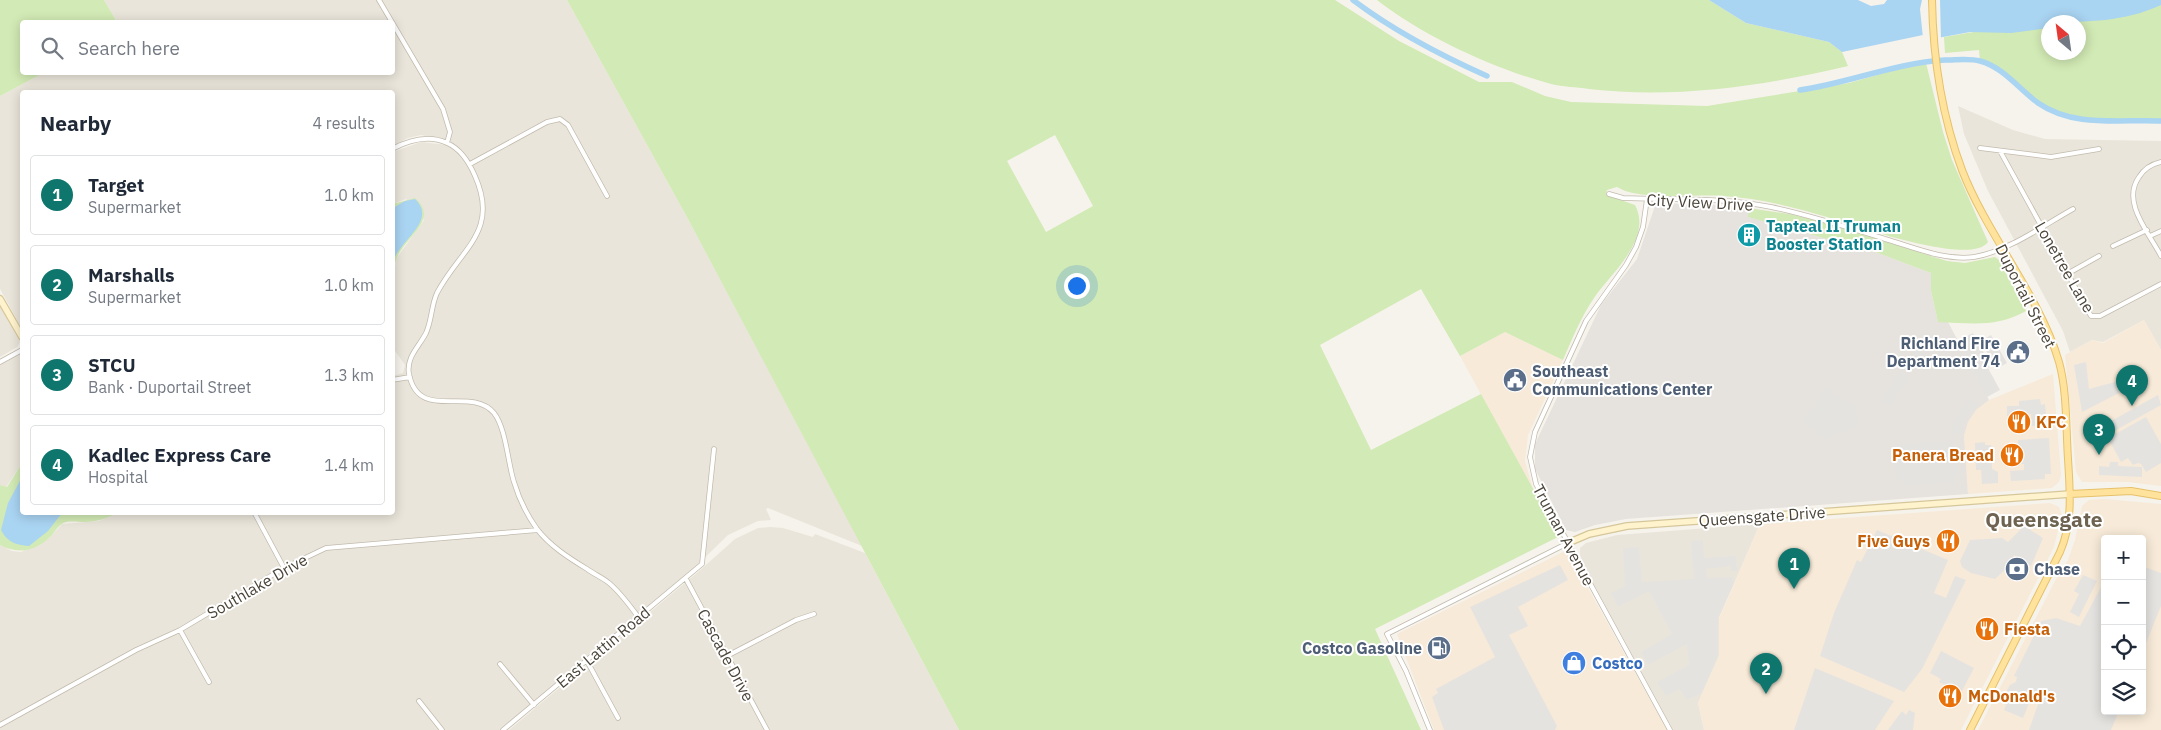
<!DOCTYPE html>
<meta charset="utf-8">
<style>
body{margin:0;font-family:"IBM Plex Sans",sans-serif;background:#f6f6f7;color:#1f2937}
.controls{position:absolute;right:15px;bottom:15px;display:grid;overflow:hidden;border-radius:5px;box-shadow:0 2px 12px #0003}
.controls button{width:45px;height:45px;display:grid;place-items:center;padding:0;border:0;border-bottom:1px solid #e0e1e3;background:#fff;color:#1f2937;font:25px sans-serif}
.compass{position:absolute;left:2041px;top:15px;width:45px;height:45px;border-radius:50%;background:#fff;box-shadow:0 2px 12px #0003;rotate:331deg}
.you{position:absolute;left:1076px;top:285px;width:18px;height:18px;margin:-12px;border:4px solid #fff;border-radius:50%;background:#1a73e8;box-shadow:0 0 0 8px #1a73e833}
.badge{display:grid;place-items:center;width:32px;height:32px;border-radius:50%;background:#0f766e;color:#fff;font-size:16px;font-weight:700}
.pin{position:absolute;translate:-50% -41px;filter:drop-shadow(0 1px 2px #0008)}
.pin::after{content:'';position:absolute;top:26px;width:18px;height:15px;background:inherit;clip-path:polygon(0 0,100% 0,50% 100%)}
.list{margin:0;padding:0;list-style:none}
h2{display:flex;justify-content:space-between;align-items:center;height:65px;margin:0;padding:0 20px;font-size:21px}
h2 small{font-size:16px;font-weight:400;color:#747a83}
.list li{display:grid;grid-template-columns:32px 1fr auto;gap:15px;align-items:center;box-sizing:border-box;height:80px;margin:0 10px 10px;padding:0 10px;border:1px solid #e0e1e3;border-radius:5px}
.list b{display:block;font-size:19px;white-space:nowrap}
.list p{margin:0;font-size:16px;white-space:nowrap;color:#747a83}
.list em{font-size:16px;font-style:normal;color:#747a83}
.icon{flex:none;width:28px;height:28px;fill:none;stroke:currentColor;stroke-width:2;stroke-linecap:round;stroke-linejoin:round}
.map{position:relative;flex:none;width:2161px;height:730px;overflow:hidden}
.search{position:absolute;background:#fff;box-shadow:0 2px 12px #0003;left:20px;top:20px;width:375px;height:55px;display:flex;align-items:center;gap:12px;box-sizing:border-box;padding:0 18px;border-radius:5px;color:#747a83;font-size:19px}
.panel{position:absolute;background:#fff;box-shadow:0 2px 12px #0003;left:20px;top:90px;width:375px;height:425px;border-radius:5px}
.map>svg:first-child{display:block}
.residential{fill:#eae5da}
.commercial{fill:#f7ead8;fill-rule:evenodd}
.industrial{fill:#e6e2dd}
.green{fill:#d2eab5;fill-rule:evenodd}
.parking{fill:#e5e3e0}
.water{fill:#a9d4f2}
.pier{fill:#f6f3ec}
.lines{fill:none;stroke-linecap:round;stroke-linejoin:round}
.canal{stroke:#a9d4f2;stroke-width:5.5}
.street-casing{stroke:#c2bbae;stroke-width:5.5}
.secondary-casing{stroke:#d6c79b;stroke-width:8}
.primary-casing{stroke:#e6c16a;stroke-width:8}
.street{stroke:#fff;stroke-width:4}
.secondary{stroke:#fff3cd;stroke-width:5.5}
.primary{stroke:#ffe39c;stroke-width:6}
.labels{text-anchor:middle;stroke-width:4;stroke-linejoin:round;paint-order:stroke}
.street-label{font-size:16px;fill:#4b4439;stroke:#fff}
.culture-label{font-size:16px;font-weight:bold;fill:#0d838f;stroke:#fff;text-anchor:start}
.service-label{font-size:16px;font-weight:bold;fill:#4e5e75;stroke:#fff;text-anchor:end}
.food-label{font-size:16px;font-weight:bold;fill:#c56008;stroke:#fff;text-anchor:start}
.shop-label{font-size:16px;font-weight:bold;fill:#366cbe;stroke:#fff;text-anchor:start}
.district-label{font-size:21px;font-weight:bold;fill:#6e6250;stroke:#fff}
</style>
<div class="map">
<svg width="2161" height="730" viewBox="0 0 2161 730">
<rect width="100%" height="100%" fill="#f6f3ec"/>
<!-- residential -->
<path class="residential" d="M104 0H567L688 219 862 546 768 508 766 509 771 520 758 521 728 535 694 568 500 730H0V545L12 551 21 552 49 538 62 524 99 521 118 513 392 512 393 376 403 373 405 365 393 348 395 267 396 259 424 220 406 199 393 204V152L421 142 447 145 450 141 421 135 408 138 393 146 392 92H22V329L0 289V96L43 73 392 72V22H117Z
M1958 106 2013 130 2045 139 2161 141V350L2144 320 2103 342 2092 340 2070 352 2063 331 1988 191 1964 134Z
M0 306 20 342 17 347 0 357Z
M22 353V463L6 487 0 485V365Z
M1760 524 1719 618V656L1698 703 1704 730H1673L1585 568 1580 555V548L1586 543 1617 535Z
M770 527 783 528 813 537 815 534 865 553 959 730H509L698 572 735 539 758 528Z"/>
<!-- commercial -->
<path class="commercial" d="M2144 320 2161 350V486L2128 482H2082L2076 472 2065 355 2092 340 2103 343Z
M1505 332 1563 360 1528 435 1525 461 1533 489 1460 356Z
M2053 374 2061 475 2059 482 2052 488 1968 494 1964 436 1968 422 1976 410 1989 400Z
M2104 499 2161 504V730H1978L2055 581 2068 560 2075 540 2082 506 2089 500ZM2105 539H2142V711H2105Z
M2050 503 2059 507 2062 515 2054 547 1961 730H1704L1698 703 1719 656V619L1760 524Z
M1565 551 1568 552 1667 730H1434L1397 634Z"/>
<!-- industrial -->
<path class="industrial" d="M1656 203 1715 205 1749 208V217L1878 253 1931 273V291L1938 322H1948L1989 400 1976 410 1968 422 1964 436 1968 494 1626 519 1595 525 1575 532 1566 530 1535 469V444L1601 305 1637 259Z"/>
<!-- green -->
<path class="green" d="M0 0H104L117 22H22V72L43 73 0 96Z
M567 0H1335L1399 41 1479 82H1512L1545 96 1571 102 1707 106 1849 83 1912 65 1926 63 1943 132 1952 160 1988 242C1971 267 1854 225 1827 217 1792 207 1759 198 1722 196 1695 194 1639 201 1617 187L1607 190 1606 195 1635 205C1653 239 1611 273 1594 298 1581 317 1572 339 1563 360L1505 332 1460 356 1421 289 1320 345 1371 450 1481 394 1558 534V537L1375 629 1421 730H959L688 219ZM1055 135 1093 206 1046 232 1007 161Z
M1377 0H1709L1746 23 1829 42 1842 52 1848 66C1764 86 1675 99 1589 89 1576 87 1563 87 1551 84 1492 68 1425 37 1377 0Z
M2161 0V121C2121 119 2073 129 2038 103 2018 89 2003 72 1980 61L1979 50 1945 53 1944 37ZM2048 22H2078V52H2048Z
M415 198C441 220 403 238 396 260 392 272 396 286 393 298V204Z
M1749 208 1789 214 1819 221 1947 261 1965 263 1995 257 1999 260 2026 311C1995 328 1972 323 1938 322L1931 291V273L1878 253 1748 217Z
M22 463V512L118 513C107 518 97 522 85 522 78 522 72 521 66 522 59 524 56 530 52 535 37 551 18 555 0 545V485L7 487Z"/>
<!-- parking -->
<path class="parking" d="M1926 333 1932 337 1928 342 1931 344 1920 361 1911 355Z
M1973 333 1991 366 1988 368 2000 390 1987 397 1962 349 1967 346 1963 338Z
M1991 335 2007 363 1996 369 1981 341Z
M2086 362 2089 389 2115 382 2119 393 2082 412 2074 365Z
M1900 370 1910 377 1890 406 1880 400Z
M1826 387 1852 404 1856 410 1858 425 1827 439 1802 423Z
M2158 395 2161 405 2109 434 2104 425Z
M1971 397 1978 406 1968 415 1962 427 1963 434 1951 433 1956 417Z
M2040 399 2041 405 2045 404 2047 425 2032 426 2031 414 2007 416V406H2019V401Z
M2146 417 2161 444V463L2146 472 2141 464 2138 463 2133 465 2128 458 2121 462 2108 438Z
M2049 438 2051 474H2045V479L2011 481 2010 471 2024 470V464H2019L2018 440Z
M1950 440 1951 453 1960 475 1954 476V482L1905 486V480L1900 482 1888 454 1897 450 1895 445Z
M1985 442V445H1991L1992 469 1998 472V483L1982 484 1981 470H1976L1975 443Z
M2110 462H2118V466L2142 467V477L2099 475V466L2109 467Z
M2024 526 2043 538 2031 566 2014 555 2006 569 1995 579 1971 573 1962 567 1960 561 1970 540 2002 538 2008 542Z
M1877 530 1896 538 1894 543 1910 549 1912 545 1948 560 1934 593 1946 598 1955 576 1966 580 1922 669 1904 692 1820 656 1834 613 1857 560 1861 562Z
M1703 540 1704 558 1736 556 1737 571H1731V566L1706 569 1707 578 1732 577 1734 583 1718 618V656L1701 694 1686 700 1680 689 1666 696 1657 682 1689 665 1687 644 1648 665 1641 652 1672 634 1649 591 1618 607 1611 593 1625 586 1623 548 1639 547 1642 582 1694 579 1691 541Z
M1560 565 1568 580 1518 607 1528 626 1509 635 1557 726 1555 730H1444L1432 697 1438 693 1436 689 1495 657 1470 607Z
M2142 566 2161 573V606L2142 653Z
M2083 575 2097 581 2079 617 2070 612 2079 594 2074 591Z
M2105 580V711H2119L2111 730H2029L2042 693 2034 691 2023 718 2004 710 2006 705 2002 699 2010 685 2016 682 2017 677 2014 676 2041 621 2056 618 2080 626Z
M1941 651 1974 668 1961 693 1939 682 1941 679 1930 673Z
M1815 668 1894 701 1875 730H1794Z
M1909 710 1915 713 1913 730H1888L1902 711 1906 715Z"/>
<!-- water -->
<path class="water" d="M1709 0H1858L1871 6 1884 4 1887 0H2161V5C2124 22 2087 22 2048 22V28L2011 33 1970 32 1932 39 1923 35 1842 52 1829 42 1746 23Z
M415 199C438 221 399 240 393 262V208L405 201Z
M22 477V512L62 513 48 531 29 546C16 545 7 542 1 530L8 503Z"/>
<!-- pier -->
<path class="pier" d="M1922 0H1940L1941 40 1932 42 1923 38 1920 9Z"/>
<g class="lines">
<!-- canal -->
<path class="canal" d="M1353 0C1394 31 1440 55 1487 76
M1800 90C1849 83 1895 63 1945 60 1956 60 1970 58 1980 61 2003 67 2020 90 2038 103 2074 128 2120 119 2161 121"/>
<!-- street casing -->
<g class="street-casing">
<path id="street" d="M379 0 443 109 450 132 447 143
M1980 148 2051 157 2099 149
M392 149C409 140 428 134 447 143 461 149 469 162 475 176 500 232 460 249 437 293 431 306 432 320 426 333 419 347 406 357 409 374 419 423 470 385 494 413 506 428 508 464 514 482 519 499 527 515 537 529 550 546 569 558 587 569 594 574 603 578 609 583 621 593 630 606 639 618
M2000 151 2091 316H2100L2161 284
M2161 162C2152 164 2144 169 2139 177 2121 202 2149 233 2161 256
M470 164 547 122 560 119 568 125 607 196
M1609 194 1623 198C1672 200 1723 197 1771 207 1810 215 1847 227 1885 239 1913 247 1944 261 1974 257 2007 252 2044 225 2073 209
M1647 199 1643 227 1636 247 1626 265 1586 321 1535 432 1530 457 1536 484 1670 730
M2150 236 2161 231
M2113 246 2147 230
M2067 274 2099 256
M0 362 22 350
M392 380 410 377
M254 512 284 568
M686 579 767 730
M180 630 209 682
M727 656 796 620 814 614
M587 661 618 718
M500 664 534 705
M419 701 442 730
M0 725 136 650 180 630 284 568 326 548 538 530
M503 730 702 564 714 449
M1430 730 1406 671 1387 634 1568 543"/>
</g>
<!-- secondary casing -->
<g class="secondary-casing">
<path id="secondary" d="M0 299 22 337
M1568 543 1589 534 1627 526 2070 494"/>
</g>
<!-- primary casing -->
<g class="primary-casing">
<path id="primary" d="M1932 0C1933 59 1941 114 1962 170 1987 235 2040 296 2059 362 2067 390 2066 429 2068 459 2070 492 2073 522 2060 552L1970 730
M2070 494 2131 491 2161 496"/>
</g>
<!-- street -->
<use href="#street" class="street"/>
<!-- secondary -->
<use href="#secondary" class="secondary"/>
<!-- primary -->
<use href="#primary" class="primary"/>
</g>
<!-- icons -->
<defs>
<g id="building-disc" transform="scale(1.25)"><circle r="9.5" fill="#0f9aa8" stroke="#fff"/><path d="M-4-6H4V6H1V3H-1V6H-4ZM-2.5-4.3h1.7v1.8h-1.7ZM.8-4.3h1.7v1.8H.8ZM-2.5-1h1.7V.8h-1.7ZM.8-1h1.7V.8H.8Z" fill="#fff"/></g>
<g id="civic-disc" transform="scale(1.25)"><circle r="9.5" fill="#5c6f8a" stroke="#fff"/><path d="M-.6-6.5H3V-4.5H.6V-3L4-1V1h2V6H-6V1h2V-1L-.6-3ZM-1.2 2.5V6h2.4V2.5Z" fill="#fff"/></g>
<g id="restaurant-disc" transform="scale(1.25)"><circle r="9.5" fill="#e8710a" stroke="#fff"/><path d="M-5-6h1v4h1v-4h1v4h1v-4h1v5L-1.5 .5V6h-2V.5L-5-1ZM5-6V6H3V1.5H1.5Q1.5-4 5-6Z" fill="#fff"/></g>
<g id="bank-disc" transform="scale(1.25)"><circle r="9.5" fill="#5c6f8a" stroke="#fff"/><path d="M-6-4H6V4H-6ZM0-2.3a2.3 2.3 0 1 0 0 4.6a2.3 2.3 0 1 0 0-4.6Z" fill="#fff"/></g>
<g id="fuel-disc" transform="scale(1.25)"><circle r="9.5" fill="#5c6f8a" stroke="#fff"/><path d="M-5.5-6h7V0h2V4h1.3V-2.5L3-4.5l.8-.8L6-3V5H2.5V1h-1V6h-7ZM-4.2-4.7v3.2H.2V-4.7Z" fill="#fff"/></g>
<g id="shop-disc" transform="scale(1.25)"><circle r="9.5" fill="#3f7fe0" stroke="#fff"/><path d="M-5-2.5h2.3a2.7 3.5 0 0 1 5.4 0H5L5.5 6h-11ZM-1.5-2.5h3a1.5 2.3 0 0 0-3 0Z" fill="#fff"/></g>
</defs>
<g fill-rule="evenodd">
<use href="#building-disc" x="1749" y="235"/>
<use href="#civic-disc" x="2018" y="352"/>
<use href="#civic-disc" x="1515" y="380"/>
<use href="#restaurant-disc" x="2019" y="422"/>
<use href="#restaurant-disc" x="2012" y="455"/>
<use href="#restaurant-disc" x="1948" y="541"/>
<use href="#bank-disc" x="2017" y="569"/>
<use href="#restaurant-disc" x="1987" y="629"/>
<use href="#fuel-disc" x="1439" y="648"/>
<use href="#shop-disc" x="1574" y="663"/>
<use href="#restaurant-disc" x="1950" y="696"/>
</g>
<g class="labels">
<!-- street labels -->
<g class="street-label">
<text transform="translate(1700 202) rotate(3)" y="6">City View Drive</text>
<text transform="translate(2065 267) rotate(60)" y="6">Lonetree Lane</text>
<text transform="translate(2026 296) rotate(63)" y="6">Duportail Street</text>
<text transform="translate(1762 516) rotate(-4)" y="6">Queensgate Drive</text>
<text transform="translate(1564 535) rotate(62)" y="6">Truman Avenue</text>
<text transform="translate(257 586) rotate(-30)" y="6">Southlake Drive</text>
<text transform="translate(603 647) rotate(-40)" y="6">East Lattin Road</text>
<text transform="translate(726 655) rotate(62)" y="6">Cascade Drive</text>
</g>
<!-- culture labels -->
<g class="culture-label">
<text x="1766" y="232">Tapteal II Truman<tspan x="1766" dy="18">Booster Station</tspan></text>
</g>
<!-- service labels -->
<g class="service-label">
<text x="2000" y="349">Richland Fire<tspan x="2000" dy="18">Department 74</tspan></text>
<text x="1532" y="377" text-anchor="start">Southeast<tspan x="1532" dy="18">Communications Center</tspan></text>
<text x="2034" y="575" text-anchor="start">Chase</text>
<text x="1422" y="654">Costco Gasoline</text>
</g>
<!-- food labels -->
<g class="food-label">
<text x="2036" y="428">KFC</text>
<text x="1994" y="461" text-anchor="end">Panera Bread</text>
<text x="1930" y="547" text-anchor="end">Five Guys</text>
<text x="2004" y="635">Fiesta</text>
<text x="1968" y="702">McDonald's</text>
</g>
<!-- shop labels -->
<g class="shop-label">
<text x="1592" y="669">Costco</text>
</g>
<!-- district labels -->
<g class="district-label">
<text x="2044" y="527">Queensgate</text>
</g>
</g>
</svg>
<div class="controls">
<button>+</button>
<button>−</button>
<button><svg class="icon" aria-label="locate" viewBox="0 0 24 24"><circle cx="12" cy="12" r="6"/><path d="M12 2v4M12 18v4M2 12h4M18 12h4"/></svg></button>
<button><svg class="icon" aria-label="layers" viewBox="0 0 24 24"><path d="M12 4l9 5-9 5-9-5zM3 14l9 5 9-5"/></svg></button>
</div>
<svg class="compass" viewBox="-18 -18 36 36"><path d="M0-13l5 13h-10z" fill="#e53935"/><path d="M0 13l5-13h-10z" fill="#747a83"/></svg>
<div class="you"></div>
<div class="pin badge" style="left:1794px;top:589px">1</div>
<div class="pin badge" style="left:1766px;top:694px">2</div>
<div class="pin badge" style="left:2099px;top:455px">3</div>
<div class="pin badge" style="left:2132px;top:406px">4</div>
<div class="search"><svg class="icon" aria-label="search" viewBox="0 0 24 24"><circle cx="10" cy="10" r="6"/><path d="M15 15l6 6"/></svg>Search here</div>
<section class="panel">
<h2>Nearby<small>4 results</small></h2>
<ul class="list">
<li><span class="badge">1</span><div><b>Target</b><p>Supermarket</p></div><em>1.0 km</em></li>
<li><span class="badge">2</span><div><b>Marshalls</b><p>Supermarket</p></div><em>1.0 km</em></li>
<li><span class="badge">3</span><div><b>STCU</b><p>Bank · Duportail Street</p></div><em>1.3 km</em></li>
<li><span class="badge">4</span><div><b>Kadlec Express Care</b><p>Hospital</p></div><em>1.4 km</em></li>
</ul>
</section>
</div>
